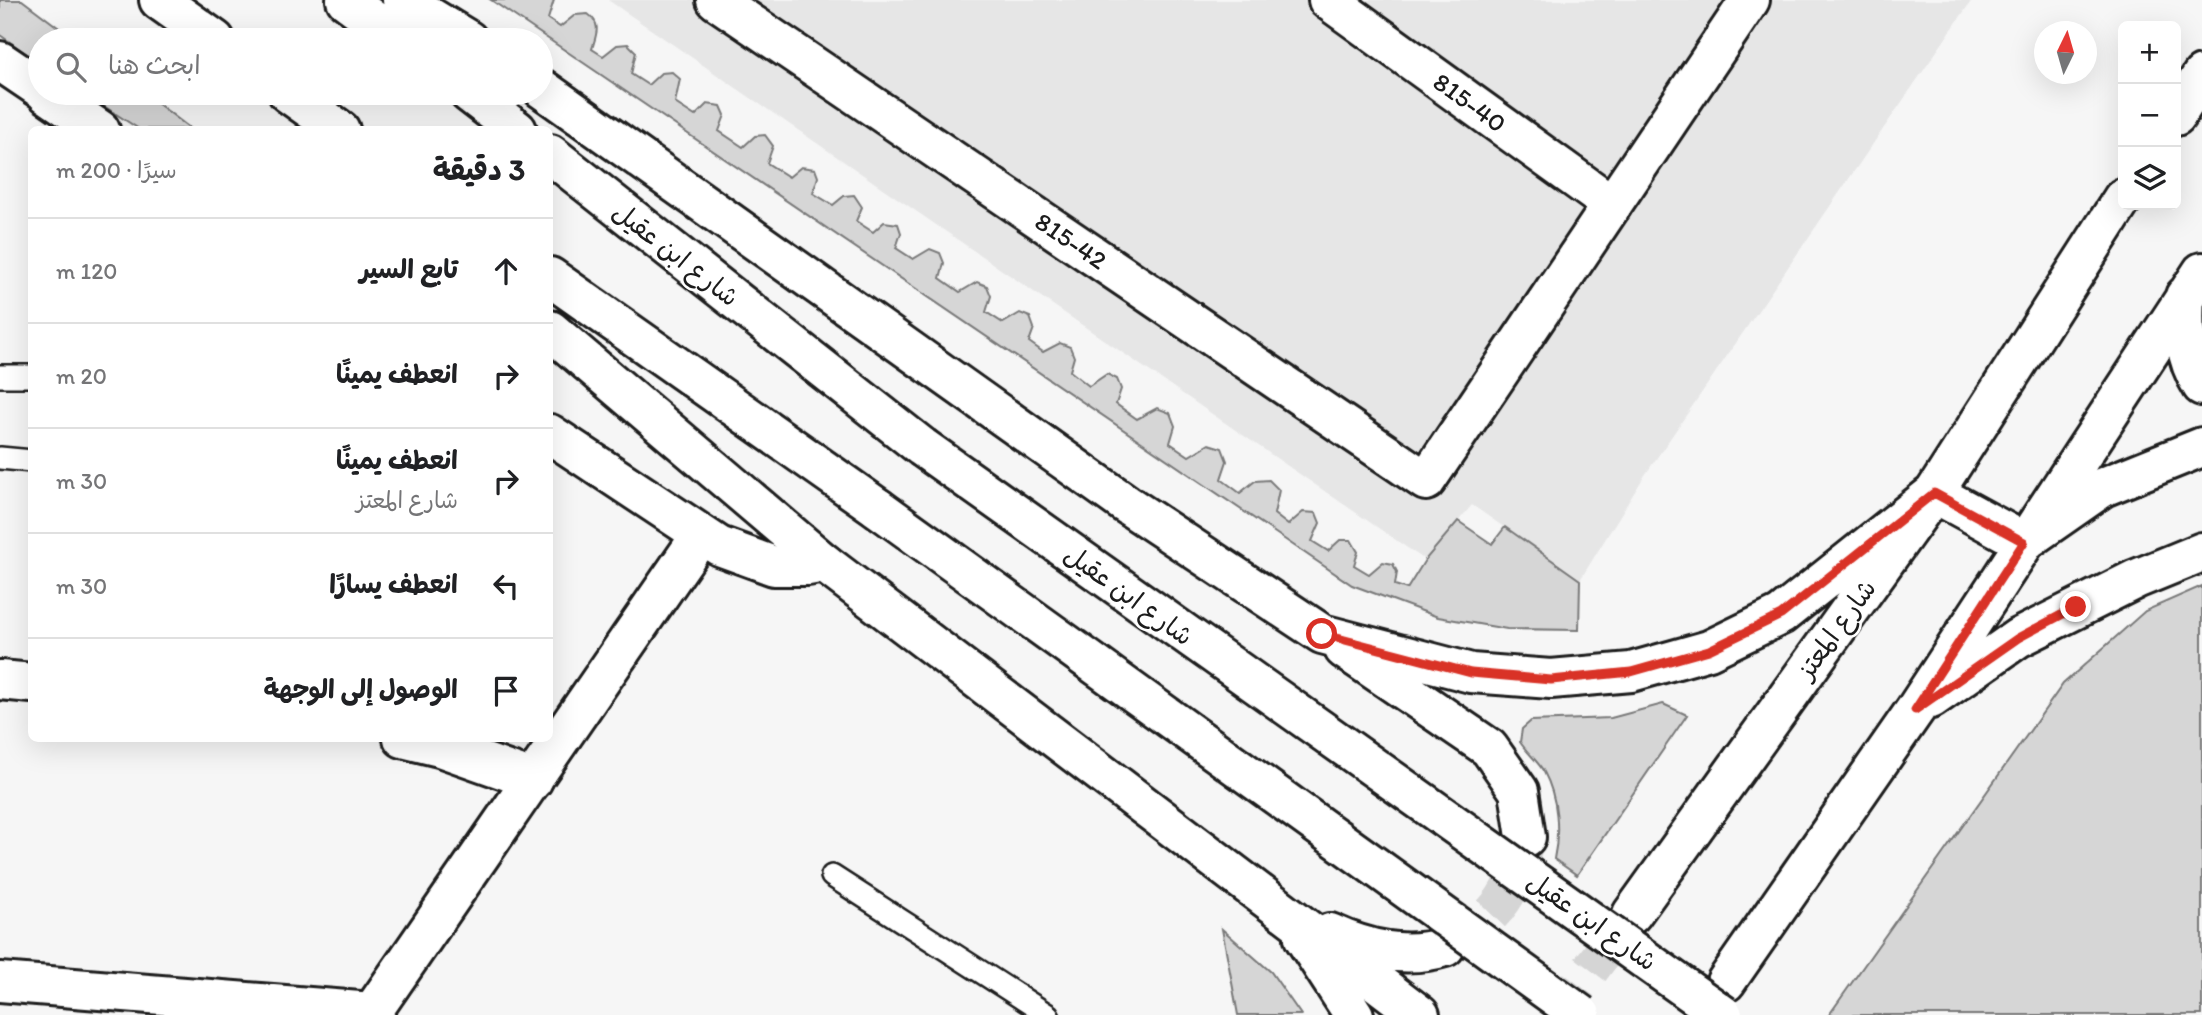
<!DOCTYPE html>
<html lang="ar">
<meta charset="utf-8">
<style>
body{margin:0;font-family:Itim,"Playpen Sans Arabic",sans-serif;background:#f2f2f2;color:#202124;direction:rtl}
.controls{position:absolute;right:21px;top:21px;display:grid;overflow:hidden;border-radius:10px;box-shadow:0 7px 28px #0002}
.controls button{width:63px;height:63px;display:grid;place-items:center;padding:0;border:0;border-bottom:2px solid #e0e0e0;background:#fff;color:#202124;font:35px sans-serif}
.compass{position:absolute;left:2034px;top:21px;width:63px;height:63px;border-radius:50%;background:#fff;box-shadow:0 7px 28px #0002;rotate:5deg}
.stop{position:absolute;width:21px;height:21px;margin:-16px;border:5px solid #d93025;border-radius:50%;background:#fff}
.stop.end{background:#d93025;border-color:#fff;box-shadow:0 2px 7px #0008}
.list{margin:0;padding:0;list-style:none}
h2{display:flex;justify-content:space-between;align-items:center;height:91px;margin:0;padding:0 28px;font-size:30px}
h2 small{font-size:23px;font-weight:400;color:#757577}
.list li{display:grid;grid-template-columns:46px 1fr auto;gap:21px;align-items:center;box-sizing:border-box;height:105px;padding:0 28px;border-top:2px solid #e0e0e0}
.list b{display:block;font-size:26px;white-space:nowrap}
.list p{margin:0;font-size:23px;white-space:nowrap;color:#757577}
.list em{font-size:23px;font-style:normal;color:#757577}
.icon{flex:none;width:38px;height:38px;fill:none;stroke:currentColor;stroke-width:2;stroke-linecap:round;stroke-linejoin:round}
.map{position:relative;flex:none;width:2202px;height:1015px;overflow:hidden;direction:ltr}
.search{position:absolute;background:#fff;box-shadow:0 7px 28px #0002;left:28px;top:28px;width:525px;height:77px;display:flex;align-items:center;gap:18px;box-sizing:border-box;padding:0 24px;border-radius:38px;color:#757577;font-size:26px}
.panel{position:absolute;background:#fff;box-shadow:0 7px 28px #0002;left:28px;top:126px;width:525px;height:616px;border-radius:10px;direction:rtl}
.map>svg:first-child{display:block}
.built{fill:#e6e6e6}
.green{fill:#d6d6d6;stroke:#797979;stroke-width:2}
.lines{fill:none;stroke-linecap:round;stroke-linejoin:round}
.primary-tunnel{stroke:#d5d5d5;stroke-width:38;stroke-dasharray:38 19;stroke-linecap:butt}
.lane-casing{stroke:#1c1c1c;stroke-width:26}
.street-casing{stroke:#1c1c1c;stroke-width:44}
.secondary-casing{stroke:#1c1c1c;stroke-width:44}
.primary-casing{stroke:#1c1c1c;stroke-width:44}
.lane{stroke:#fff;stroke-width:21}
.street{stroke:#fff;stroke-width:38}
.secondary{stroke:#fff;stroke-width:38}
.primary{stroke:#fff;stroke-width:38}
.primary-bridge-casing{stroke:#1c1c1c;stroke-width:44;stroke-linecap:butt}
.primary-bridge{stroke:#fff;stroke-width:38}
.route{stroke:#d93025;stroke-width:9}
.labels{text-anchor:middle;stroke-width:5;stroke-linejoin:round;paint-order:stroke}
.street-label{font-size:26px;fill:#1c1c1c;stroke:#fff}
</style>
<div class="map">
<svg width="2202" height="1015" viewBox="0 0 2202 1015">
<rect width="100%" height="100%" fill="#f6f6f6"/>
<filter id="ink" filterUnits="userSpaceOnUse"><feTurbulence type="fractalNoise" baseFrequency=".0143" numOctaves="2"/><feDisplacementMap in="SourceGraphic" scale="14" xChannelSelector="R" yChannelSelector="G"/><feConvolveMatrix kernelMatrix="1 2 1 2 8 2 1 2 1" color-interpolation-filters="sRGB"/></filter>
<g filter="url(#ink)">
<!-- built -->
<path class="built" d="M608 0H1972L1645 475 1580 580 1472 505 1425 560Z"/>
<!-- green -->
<path class="green" d="M0 0H22L75 40H40V63L0 35Z
M491 0H554L548 19 560 27 575 15 588 14C602 24 596 35 592 49L603 56 617 45 628 44 636 52 631 74 648 85 661 73 672 72 680 79 675 103 695 116 707 104 721 106 725 115 719 131 743 147 755 136 765 135 773 146 767 163 789 177 801 167 815 169 818 177 813 193 833 205 844 196 854 195 862 207 856 221 873 232 884 222 898 224 901 233 896 248 913 259 930 249 940 253 944 263 940 278 960 292 977 282 987 286 991 296 986 312 1003 323 1020 313 1030 317 1034 328 1029 342 1043 352 1060 343 1070 347 1074 357 1070 371 1089 386 1107 374 1117 379 1121 389 1116 404 1137 419 1157 408 1170 413 1175 426 1170 443 1189 456 1209 444 1222 448 1227 461 1221 479 1240 493 1255 481 1269 480 1279 490 1274 514 1288 525 1303 512 1316 513 1320 523 1312 541 1328 551 1340 540H1351L1358 552 1354 565 1369 574 1383 562 1393 564 1397 572 1395 585 1407 589 1425 560 1458 521 1492 544 1505 527 1580 580 1579 630 1507 629 1438 617 1352 585Z
M84 93H144L191 129H139Z
M2202 586V1015H1829L2063 684 2145 611Z
M1663 704 1687 715 1577 875 1554 859C1560 832 1558 798 1544 772 1538 761 1527 753 1520 742L1522 729 1531 721 1611 718Z
M1222 929 1271 972 1301 1015H1238Z"/>
<g class="lines">
<!-- primary-tunnel -->
<path class="primary-tunnel" d="M1445 947C1496 919 1514 896 1525 839
M1556 1015 1632 914"/>
<!-- lane casing -->
<g class="lane-casing">
<path id="lane" d="M0 376H32
M0 458 32 461
M832 876 1048 1015"/>
</g>
<!-- street casing -->
<g class="street-casing">
<g id="street">
<path id="s1" d="M716 0 1426 481 1750 0"/>
<path id="s2" d="M1328 0 1612 205"/>
<path d="M0 680 32 683"/>
<path d="M403 738 440 747 533 780"/>
<path d="M0 982 372 1012"/>
<path d="M370 1015 701 535"/>
</g>
</g>
<!-- secondary casing -->
<g class="secondary-casing">
<path id="secondary" d="M0 61 40 88
M46 93 100 130
M550 434 719 546 774 566H808L824 563"/>
</g>
<!-- primary casing -->
<g class="primary-casing">
<path id="primary" d="M159 0 215 40
M346 0 400 40
M402 0 468 40
M541 88 1126 504 1322 634 1471 673 1551 679 1631 672 1709 650 1781 615 1934 493 2024 542 2103 487 2202 447
M288 93 340 130
M469 93 517 130
M2176 116 2202 75
M550 154 922 447
M550 277 878 508
M2185 296C2183 328 2184 358 2202 386
M550 330 824 563 1420 1015
M1344 649 1489 748 1519 791 1526 837
M1931 699 2018 638 2136 579 2202 552
M1632 914 1934 493 2123 198
M1330 933C1367 950 1405 959 1445 947
M1304 938 1354 1015
M1726 982 1915 710 2202 272"/>
</g>
<!-- lane -->
<use href="#lane" class="lane"/>
<!-- street -->
<use href="#street" class="street"/>
<!-- secondary -->
<use href="#secondary" class="secondary"/>
<!-- primary -->
<use href="#primary" class="primary"/>
<!-- primary-bridge casing -->
<g class="primary-bridge-casing">
<path id="primary-bridge" d="M922 447 1723 1015
M878 508 1581 1015"/>
</g>
<!-- primary-bridge -->
<use href="#primary-bridge" class="primary-bridge"/>
</g>
</g>
<g class="lines" filter="url(#ink)">
<!-- route -->
<path class="route" d="M1322 634 1471 673 1551 680 1631 672 1709 650 1781 615 1934 493 2024 542 1915 710 2018 638 2076 607"/>
</g>
<g class="labels">
<!-- street labels -->
<g class="street-label">
<text dy="9" stroke="none"><textPath href="#s2" startOffset="175">815-40</textPath></text>
<text dy="9" stroke="none"><textPath href="#s1" startOffset="429">815-42</textPath></text>
<text transform="translate(676 254) rotate(38)" y="9">شارع ابن عقيل</text>
<text transform="translate(1129 595) rotate(36)" y="9">شارع ابن عقيل</text>
<text transform="translate(1836 629) rotate(-54)" y="9">شارع المعتز</text>
<text transform="translate(1592 921) rotate(35)" y="9">شارع ابن عقيل</text>
</g>
</g>
</svg>
<div class="controls">
<button>+</button>
<button>−</button>
<button><svg class="icon" aria-label="layers" viewBox="0 0 24 24"><path d="M12 4l9 5-9 5-9-5zM3 14l9 5 9-5"/></svg></button>
</div>
<svg class="compass" viewBox="-18 -18 36 36"><path d="M0-13l5 13h-10z" fill="#e53935"/><path d="M0 13l5-13h-10z" fill="#757577"/></svg>
<div class="stop" style="left:1322px;top:634px"></div>
<div class="stop end" style="left:2076px;top:607px"></div>
<div class="search"><svg class="icon" aria-label="search" viewBox="0 0 24 24"><circle cx="10" cy="10" r="6"/><path d="M15 15l6 6"/></svg>ابحث هنا</div>
<section class="panel">
<h2>3 دقيقة<small>سيرًا · 200 m</small></h2>
<ul class="list">
<li><svg class="icon" aria-label="ahead" viewBox="0 0 24 24"><path d="M12 20V5M6 11l6-6 6 6"/></svg><div><b>تابع السير</b></div><em>120 m</em></li>
<li><svg class="icon" aria-label="right" viewBox="0 0 24 24"><path d="M7 20v-9h11M14 6l5 5-5 5"/></svg><div><b>انعطف يمينًا</b></div><em>20 m</em></li>
<li><svg class="icon" aria-label="right" viewBox="0 0 24 24"><path d="M7 20v-9h11M14 6l5 5-5 5"/></svg><div><b>انعطف يمينًا</b><p>شارع المعتز</p></div><em>30 m</em></li>
<li><svg class="icon" aria-label="left" viewBox="0 0 24 24"><path d="M17 20v-9H6M10 6l-5 5 5 5"/></svg><div><b>انعطف يسارًا</b></div><em>30 m</em></li>
<li><svg class="icon" aria-label="arrive" viewBox="0 0 24 24"><path d="M6 21V4h12l-3 4 3 4H6"/></svg><div><b>الوصول إلى الوجهة</b></div></li>
</ul>
</section>
</div>
